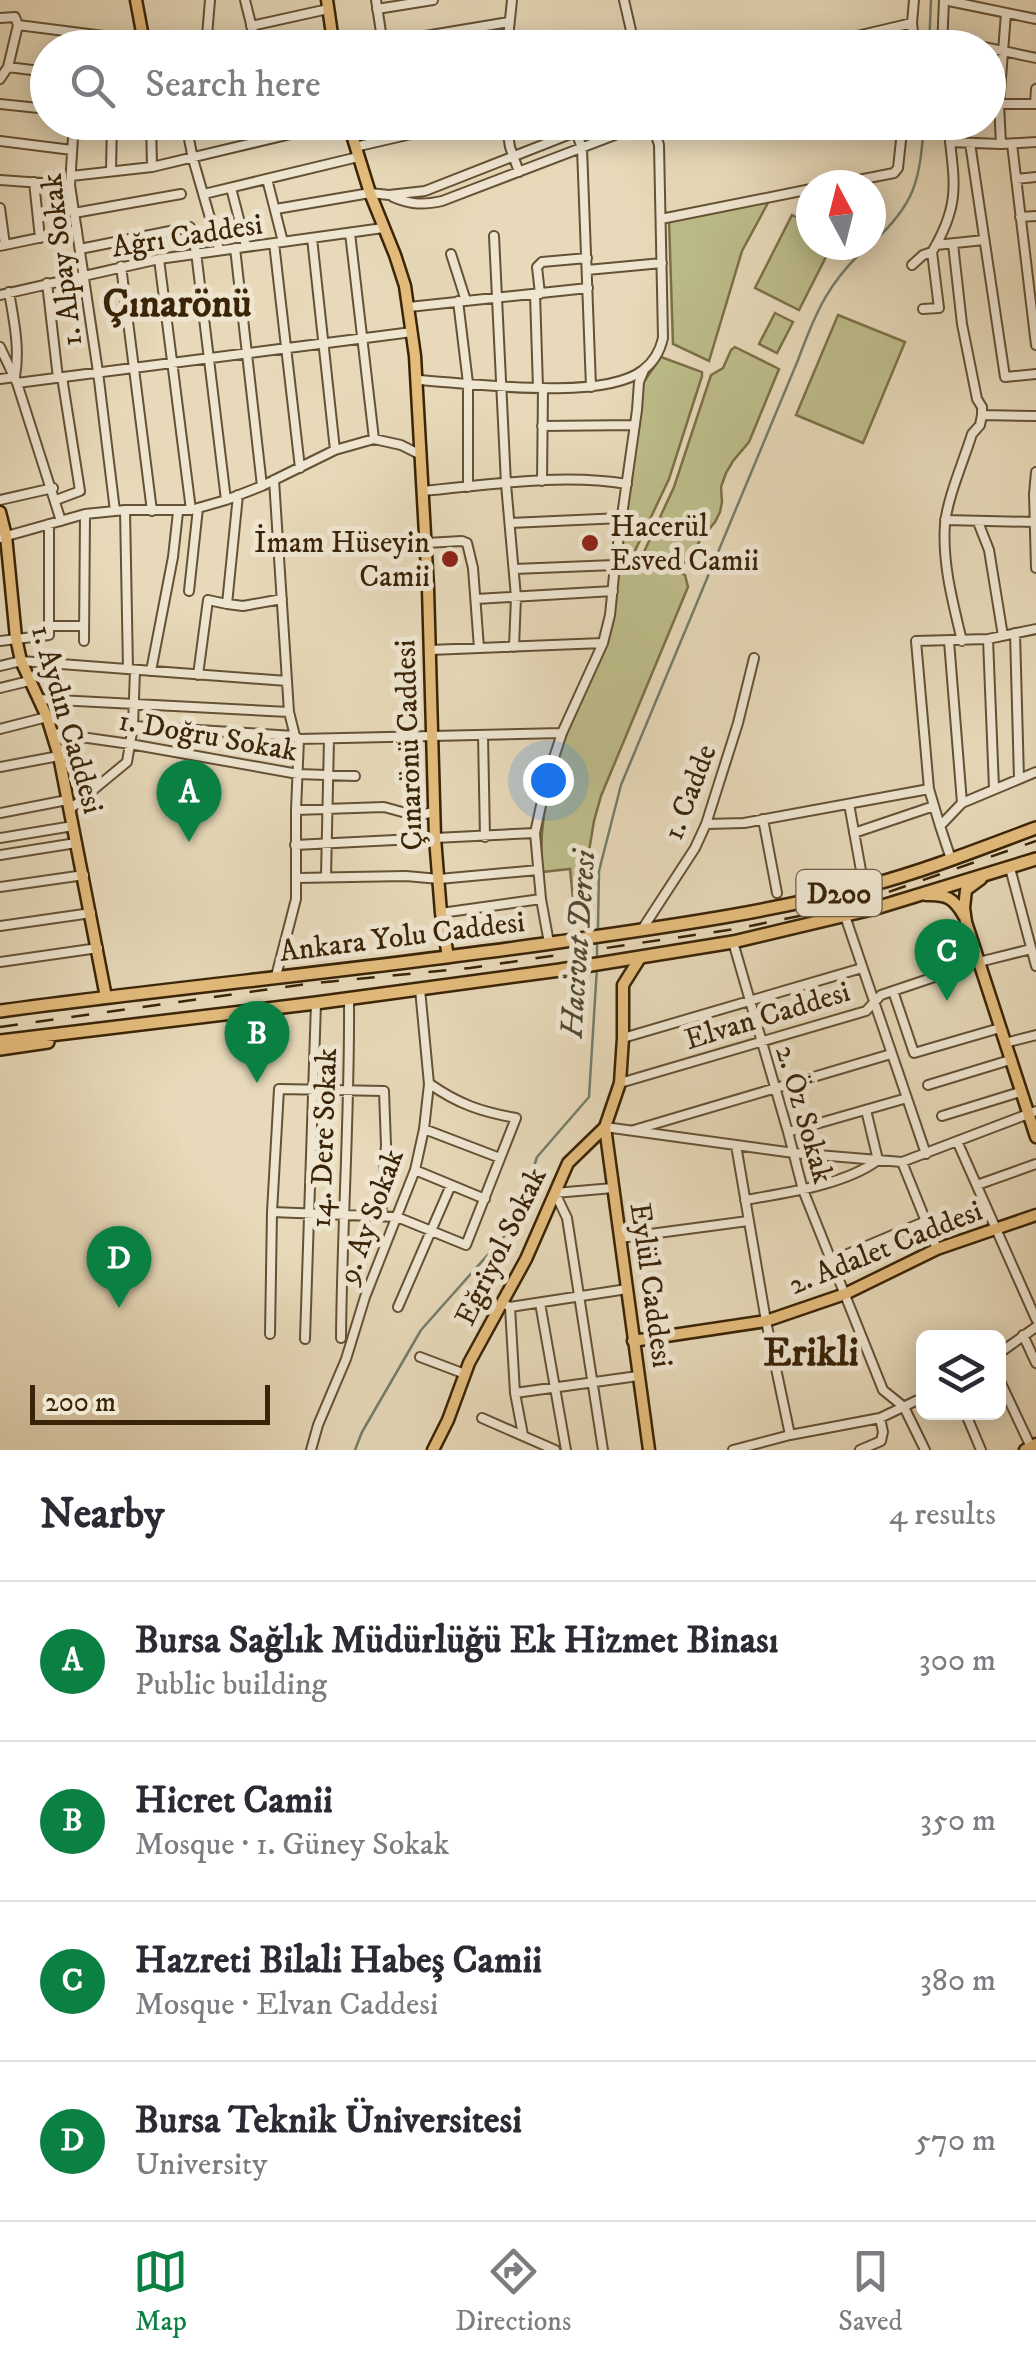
<!DOCTYPE html>
<meta charset="utf-8">
<style>
body{margin:0;font-family:"IM FELL DW Pica",serif;background:#f2f2f3;color:#2b2b33}
.controls{position:absolute;right:30px;bottom:30px;display:grid;overflow:hidden;border-radius:15px;box-shadow:0 5px 25px #0003}
.controls button{width:90px;height:90px;display:grid;place-items:center;padding:0;border:0;border-bottom:2px solid #e1e1e2;background:#fff;color:#2b2b33;font:50px sans-serif}
.compass{position:absolute;left:796px;top:170px;width:90px;height:90px;border-radius:50%;background:#fff;box-shadow:0 5px 25px #0003;rotate:353deg}
.scale{position:absolute;left:30px;bottom:25px;width:240px;box-sizing:border-box;padding-left:10px;border:5px solid #3a2407;border-top:0;font-size:28px;line-height:35px;white-space:nowrap;color:#3a2407;-webkit-text-stroke:8px #efe6d2;paint-order:stroke}
.you{position:absolute;left:548px;top:780px;width:35px;height:35px;margin:-25px;border:8px solid #fff;border-radius:50%;background:#1a73e8;box-shadow:0 0 0 15px #1a73e833}
.badge{display:grid;place-items:center;width:65px;height:65px;border-radius:50%;background:#0b8043;color:#fff;font-size:32px;font-weight:700}
.pin{position:absolute;translate:-50% -82px;filter:drop-shadow(0 2px 5px #0008)}
.pin::after{content:'';position:absolute;top:52px;width:35px;height:30px;background:inherit;clip-path:polygon(0 0,100% 0,50% 100%)}
.list{margin:0;padding:0;list-style:none}
h2{display:flex;justify-content:space-between;align-items:center;height:130px;margin:0;padding:0 40px;font-size:42px}
h2 small{font-size:32px;font-weight:400;color:#7c7c81}
.list li{display:grid;grid-template-columns:65px 1fr auto;gap:30px;align-items:center;box-sizing:border-box;height:160px;padding:0 40px;border-top:2px solid #e1e1e2}
.list b{display:block;font-size:38px;white-space:nowrap}
.list p{margin:0;font-size:32px;white-space:nowrap;color:#7c7c81}
.list em{font-size:32px;font-style:normal;color:#7c7c81}
.icon{flex:none;width:55px;height:55px;fill:none;stroke:currentColor;stroke-width:2;stroke-linecap:round;stroke-linejoin:round}
.map{position:relative;flex:none;width:1036px;height:1450px;overflow:hidden}
.search{position:absolute;background:#fff;box-shadow:0 5px 25px #0003;left:30px;right:30px;top:30px;height:110px;display:flex;align-items:center;gap:25px;box-sizing:border-box;padding:0 35px;border-radius:55px;color:#7c7c81;font-size:38px}
.sheet{height:770px;background:#fff}
nav{display:flex;justify-content:space-around;align-items:center;box-sizing:border-box;height:140px;border-top:2px solid #e1e1e2;background:#fff;font-size:28px;color:#7c7c81}
nav a{display:grid;justify-items:center;gap:5px}
nav .on{color:#0b8043}
.map>svg:first-child{display:block}
.green{fill:#bdbd8a;stroke:#7c7048;stroke-width:2.5}
.lines{fill:none;stroke-linecap:round;stroke-linejoin:round}
.stream{stroke:#727e6d;stroke-width:2.5}
.minor-casing{stroke:#655134;stroke-width:12}
.major-casing{stroke:#3a2407;stroke-width:15}
.highway-casing{stroke:#3a2407;stroke-width:16}
.minor{stroke:#efe6d2;stroke-width:8}
.major{stroke:#e4bc7c;stroke-width:10}
.highway{stroke:#e4bc7c;stroke-width:11}
.rail{stroke:#3a2407;stroke-width:2.5;stroke-dasharray:18 18;stroke-linecap:butt}
.poi-dot{fill:#8f2418;stroke:#efe6d2;stroke-width:4}
.labels{text-anchor:middle;stroke-width:10;stroke-linejoin:round;paint-order:stroke}
.shield{fill:#efe6d2;stroke:#705e44;stroke-width:2.5}
.shield-label{font-size:28px;font-weight:bold;fill:#3a2407}
.street-label{font-size:30px;fill:#3a2407;stroke:#efe6d2}
.poi-label{font-size:30px;fill:#3a2407;stroke:#efe6d2;text-anchor:start}
.water-label{font-size:32px;font-style:italic;fill:#514a32;stroke:#efe6d2}
.district-label{font-size:40px;font-weight:bold;fill:#3a2407;stroke:#efe6d2}
</style>
<div class="map">
<svg width="1036" height="1450" viewBox="0 0 1036 1450">
<rect width="100%" height="100%" fill="#e7d9b9"/>
<filter id="stains"><feTurbulence type="fractalNoise" baseFrequency=".002" numOctaves="4"/><feColorMatrix values="0 0 0 0 .2 0 0 0 0 .09 0 0 0 0 .02 0 0 0 .5 -.17"/></filter>
<radialGradient id="worn" r=".72"><stop offset=".6" stop-color="#630" stop-opacity="0"/><stop offset="1" stop-color="#630" stop-opacity=".3"/></radialGradient>
<!-- green -->
<path class="green" d="M769 201 742 251 709 361 673 344 669 221Z
M792 215 811 225V245H832L799 310 755 288Z
M775 313 793 322 777 353 759 344Z
M838 315 905 342 863 443 796 415Z
M735 347 779 369 749 442 733 461 726 473 721 487 722 502 720 512 715 522 700 540 689 564 666 557 643 554 674 487 711 375 723 368 731 350Z
M661 357 702 372V376L669 479 633 555 624 560 620 559 643 383Z
M636 563C654 564 669 567 685 575L688 587 601 796 594 821 581 899 574 909 570 869 542 872C537 807 557 753 584 694 595 669 610 643 614 616 617 601 617 585 618 570Z"/>
<g class="lines">
<!-- stream -->
<path class="stream" d="M929 48 931 0
M871 244C916 204 920 180 924 122
M598 929 599 871 621 785 798 360C816 311 829 281 869 245
M597 959V942
M355 1450 362 1432 421 1330 516 1223 537 1157 589 1097 597 967"/>
<!-- minor casing -->
<g class="minor-casing">
<path id="minor" d="M245 0 257 48
M376 0 383 45
M624 0 635 48
M914 0 912 23 915 48
M377 9 433 0
M0 18 15 17 18 25
M18 25 143 41
M251 26 328 9
M941 38 1036 58
M206 48 210 0
M353 48 509 22
M507 48 512 0
M806 48 912 23
M942 48 944 0 1036 19
M8 67 48 72
M0 79 8 67 18 25
M0 104 48 109
M988 104H1036
M1035 104 1036 89
M74 122 70 185 98 372 115 511
M151 122 152 167
M168 122H190
M506 122 510 147 519 172
M186 124 193 159 219 249
M576 132 582 148 591 387
M0 141 72 150
M950 142 1001 144 1036 142
M970 143 1005 377 1036 374
M1001 144 999 104 1006 13
M1012 144 1036 345
M355 147 463 122
M111 171 112 122
M71 176 152 167 341 122
M267 179 283 242
M1016 179 1036 177
M0 180 70 185
M34 182 40 238
M833 185 894 173 898 168 903 122
M231 188 246 246
M204 194 358 157
M393 197C411 205 424 205 442 201L649 122
M0 208 5 245
M276 209 370 193 389 195 425 191 601 122
M74 213 181 194
M1020 217 1036 216
M661 219 811 189
M350 233 374 439
M494 236 506 484 516 597 514 647
M312 238 335 450
M274 243 300 468
M953 244 962 324 977 399 982 407V415
M936 245 984 240
M0 246 77 230
M235 248 262 486
M80 249 190 227 196 252 226 500
M451 254 466 301
M159 259 191 510
M912 265 923 255 932 252C963 200 953 179 948 122
M121 266 152 511
M587 270 662 263
M47 283 58 378
M535 294 538 388
M540 294 537 267 542 262 587 258
M0 295 159 259 383 228
M458 301 468 383V487
M409 307 588 288
M923 309 939 308 932 252
M0 347 17 383 61 521
M0 379 15 377C20 348 14 321 9 292
M418 380C469 383 603 402 643 370 654 362 660 351 663 338L659 145 652 122
M17 383 412 332
M982 415 1036 416
M542 426 635 425
M1036 472 1034 494 1036 568
M274 480 289 712 295 736 299 739 296 810V899L276 976
M542 481 543 388
M423 491C489 485 561 473 627 484
M0 500 53 488
M56 500 80 491 62 377
M125 510 128 669
M945 520 1034 522
M978 522 989 550 1003 636
M510 523 622 518
M49 524V626
M0 538 85 514 125 510H191L226 500 262 486 335 450 374 439 401 445 421 455
M426 543 462 541 467 543 473 568 479 648
M514 569 615 565
M189 591 198 508
M476 599 613 591
M227 604 243 606 282 599
M1015 633 1019 779
M988 639 994 788
M0 641 49 635V626H84
M84 641 85 514
M949 641 962 803 940 826 951 859
M962 641C953 603 942 563 945 524 947 499 964 460 972 434L980 425 982 415
M430 650 603 643
M0 666 21 661 287 681
M151 671 173 557 178 512
M198 675 208 600 227 604 238 495
M0 688 29 681
M38 699 289 712
M133 726 295 736
M0 729 47 717
M53 733 130 744 298 774 355 776
M483 735 485 837
M299 739 562 733
M0 767 59 756
M962 803 1036 772
M849 804 864 887
M69 810 127 762 133 726 135 670
M296 810 384 807 417 816 433 812
M0 813 67 800
M763 819 777 893
M706 824 744 823 929 789
M940 826 929 789 916 641 988 639 1036 629
M854 833 934 806
M0 838 73 826
M295 845 535 833
M0 855 76 843
M1010 868 1036 966
M326 876 329 739
M297 878 406 876 439 879 538 870
M0 887 84 875
M441 913 541 899
M845 916 926 1154
M0 926 91 913
M641 931 695 848 706 824 738 723 754 658
M733 942 788 1132 803 1190 883 1390 904 1407 925 1450
M549 943 541 899 535 833 546 782 562 733 603 643 610 615 615 565 637 410 639 382 644 370
M0 962 98 948
M893 991 914 1053 1000 1028
M623 1038 862 968
M1005 1043 1036 1035
M620 1083 866 1011 881 995 979 962 1031 949
M928 1085 1010 1060
M942 1116 1020 1092
M605 1127 794 1153 902 1162 1036 1111
M424 1129 500 1158
M634 1130 891 1054
M788 1132 907 1098
M957 1141 1036 1319
M736 1145 766 1321 790 1435
M902 1162 937 1249
M415 1170 485 1199
M977 1185 1036 1164
M745 1200C785 1193 845 1185 878 1160L866 1110
M272 1212 397 1217 466 1245 516 1118C482 1112 458 1104 430 1084
M620 1238 748 1221
M831 1261 926 1221
M540 1303 566 1450
M508 1306 510 1307 627 1289
M398 1307 451 1185
M510 1307 515 1393 523 1435
M270 1334 272 1212 279 1089 384 1091 386 1145 381 1216
M1023 1335 1036 1363
M341 1338C342 1225 350 1112 349 998
M305 1339 316 1003
M998 1354 1036 1327
M420 1357 465 1374
M998 1377 1031 1447
M515 1393 638 1376
M965 1412 981 1450
M482 1418 555 1450
M311 1450 318 1425 346 1359 365 1297 415 1170 424 1129 429 1084 420 989
M603 1450 567 1218 555 1193 613 1188
M733 1450 790 1435 880 1418 924 1397
M860 1450 881 1441 883 1432 880 1418"/>
</g>
<!-- major casing -->
<g class="major-casing">
<path id="major" d="M136 0 145 48
M327 0 334 48
M348 122 370 193 395 255 405 286 415 356 428 588 435 838 441 913 448 957
M0 512 6 536 16 638 21 661 47 717 59 756 106 997
M981 879 966 890 964 908 966 922 1036 1137
M926 895C946 894 954 898 964 916
M605 1127 649 1450
M633 1341 766 1321 845 1294 937 1249 1036 1215
M433 1450 448 1420 469 1363 526 1259 568 1163 605 1127 620 1083 623 1038V985L640 958
M1025 1450 1036 1444"/>
</g>
<!-- highway casing -->
<g class="highway-casing">
<path id="highway" d="M0 1011C186 986 372 969 558 942 663 927 768 913 871 885 927 870 982 848 1036 828
M0 1041 316 1003 560 970 733 942 876 908 1036 859
M0 1049 48 1042"/>
</g>
<!-- minor -->
<use href="#minor" class="minor"/>
<!-- major -->
<use href="#major" class="major"/>
<!-- highway -->
<use href="#highway" class="highway"/>
<!-- rail -->
<path class="rail" d="M0 1027 306 984 470 968 735 929 824 911 871 898 1036 841"/>
</g>
<!-- markers -->
<g class="poi-dot">
<circle cx="590" cy="543" r="10"/>
<circle cx="450" cy="559" r="10"/>
</g>
<g class="labels">
<!-- shield labels -->
<rect class="shield" x="796.5" y="870" width="85" height="46" rx="8"/>
<g class="shield-label">
<text x="839" y="903">D200</text>
</g>
<!-- street labels -->
<g class="street-label">
<text transform="translate(187 235) rotate(-9)" y="10">Ağrı Caddesi</text>
<text transform="translate(61 260) rotate(-97)" y="10">1. Alpay Sokak</text>
<text transform="translate(68 719) rotate(74)" y="10">1. Aydın Caddesi</text>
<text transform="translate(208 735) rotate(10)" y="10">1. Doğru Sokak</text>
<text transform="translate(408 745) rotate(-92)" y="10">Çınarönü Caddesi</text>
<text transform="translate(689 792) rotate(-69)" y="10">1. Cadde</text>
<text transform="translate(402 936) rotate(-7)" y="10">Ankara Yolu Caddesi</text>
<text transform="translate(767 1015) rotate(-17)" y="10">Elvan Caddesi</text>
<text transform="translate(805 1114) rotate(74)" y="10">2. Öz Sokak</text>
<text transform="translate(323 1138) rotate(-88)" y="10">14. Dere Sokak</text>
<text transform="translate(370 1216) rotate(-70)" y="10">9. Ay Sokak</text>
<text transform="translate(500 1246) rotate(-64)" y="10">Eğriyol Sokak</text>
<text transform="translate(885 1247) rotate(-22)" y="10">2. Adalet Caddesi</text>
<text transform="translate(652 1285) rotate(82)" y="10">Eylül Caddesi</text>
</g>
<!-- poi labels -->
<g class="poi-label">
<text x="610" y="536">Hacerül<tspan x="610" dy="34">Esved Camii</tspan></text>
<text x="430" y="552" text-anchor="end">İmam Hüseyin<tspan x="430" dy="34">Camii</tspan></text>
</g>
<!-- water labels -->
<g class="water-label">
<text transform="translate(577 944) rotate(-86)" y="11">Hacivat Deresi</text>
</g>
<!-- district labels -->
<g class="district-label">
<text x="177" y="316">Çınarönü</text>
<text x="811" y="1365">Erikli</text>
</g>
</g>
<rect width="100%" height="100%" filter="url(#stains)"/>
<rect width="100%" height="100%" fill="url(#worn)"/>
</svg>
<div class="controls">
<button><svg class="icon" aria-label="layers" viewBox="0 0 24 24"><path d="M12 4l9 5-9 5-9-5zM3 14l9 5 9-5"/></svg></button>
</div>
<svg class="compass" viewBox="-18 -18 36 36"><path d="M0-13l5 13h-10z" fill="#e53935"/><path d="M0 13l5-13h-10z" fill="#7c7c81"/></svg>
<div class="scale">200 m</div>
<div class="you"></div>
<div class="pin badge" style="left:189px;top:842px">A</div>
<div class="pin badge" style="left:257px;top:1083px">B</div>
<div class="pin badge" style="left:947px;top:1001px">C</div>
<div class="pin badge" style="left:119px;top:1308px">D</div>
<div class="search"><svg class="icon" aria-label="search" viewBox="0 0 24 24"><circle cx="10" cy="10" r="6"/><path d="M15 15l6 6"/></svg>Search here</div>
</div>
<section class="sheet">
<h2>Nearby<small>4 results</small></h2>
<ul class="list">
<li><span class="badge">A</span><div><b>Bursa Sağlık Müdürlüğü Ek Hizmet Binası</b><p>Public building</p></div><em>300 m</em></li>
<li><span class="badge">B</span><div><b>Hicret Camii</b><p>Mosque · 1. Güney Sokak</p></div><em>350 m</em></li>
<li><span class="badge">C</span><div><b>Hazreti Bilali Habeş Camii</b><p>Mosque · Elvan Caddesi</p></div><em>380 m</em></li>
<li><span class="badge">D</span><div><b>Bursa Teknik Üniversitesi</b><p>University</p></div><em>570 m</em></li>
</ul>
</section>
<nav>
<a class="on"><svg class="icon" aria-label="map" viewBox="0 0 24 24"><path d="M3 6l6-2 6 2 6-2v14l-6 2-6-2-6 2zM9 4v14M15 6v14"/></svg>Map</a>
<a><svg class="icon" aria-label="directions" viewBox="0 0 24 24"><path d="M12 3l9 9-9 9-9-9zM9 14v-3h6M13 9l2 2-2 2"/></svg>Directions</a>
<a><svg class="icon" aria-label="saved" viewBox="0 0 24 24"><path d="M7 4h10v16l-5-4-5 4z"/></svg>Saved</a>
</nav>
